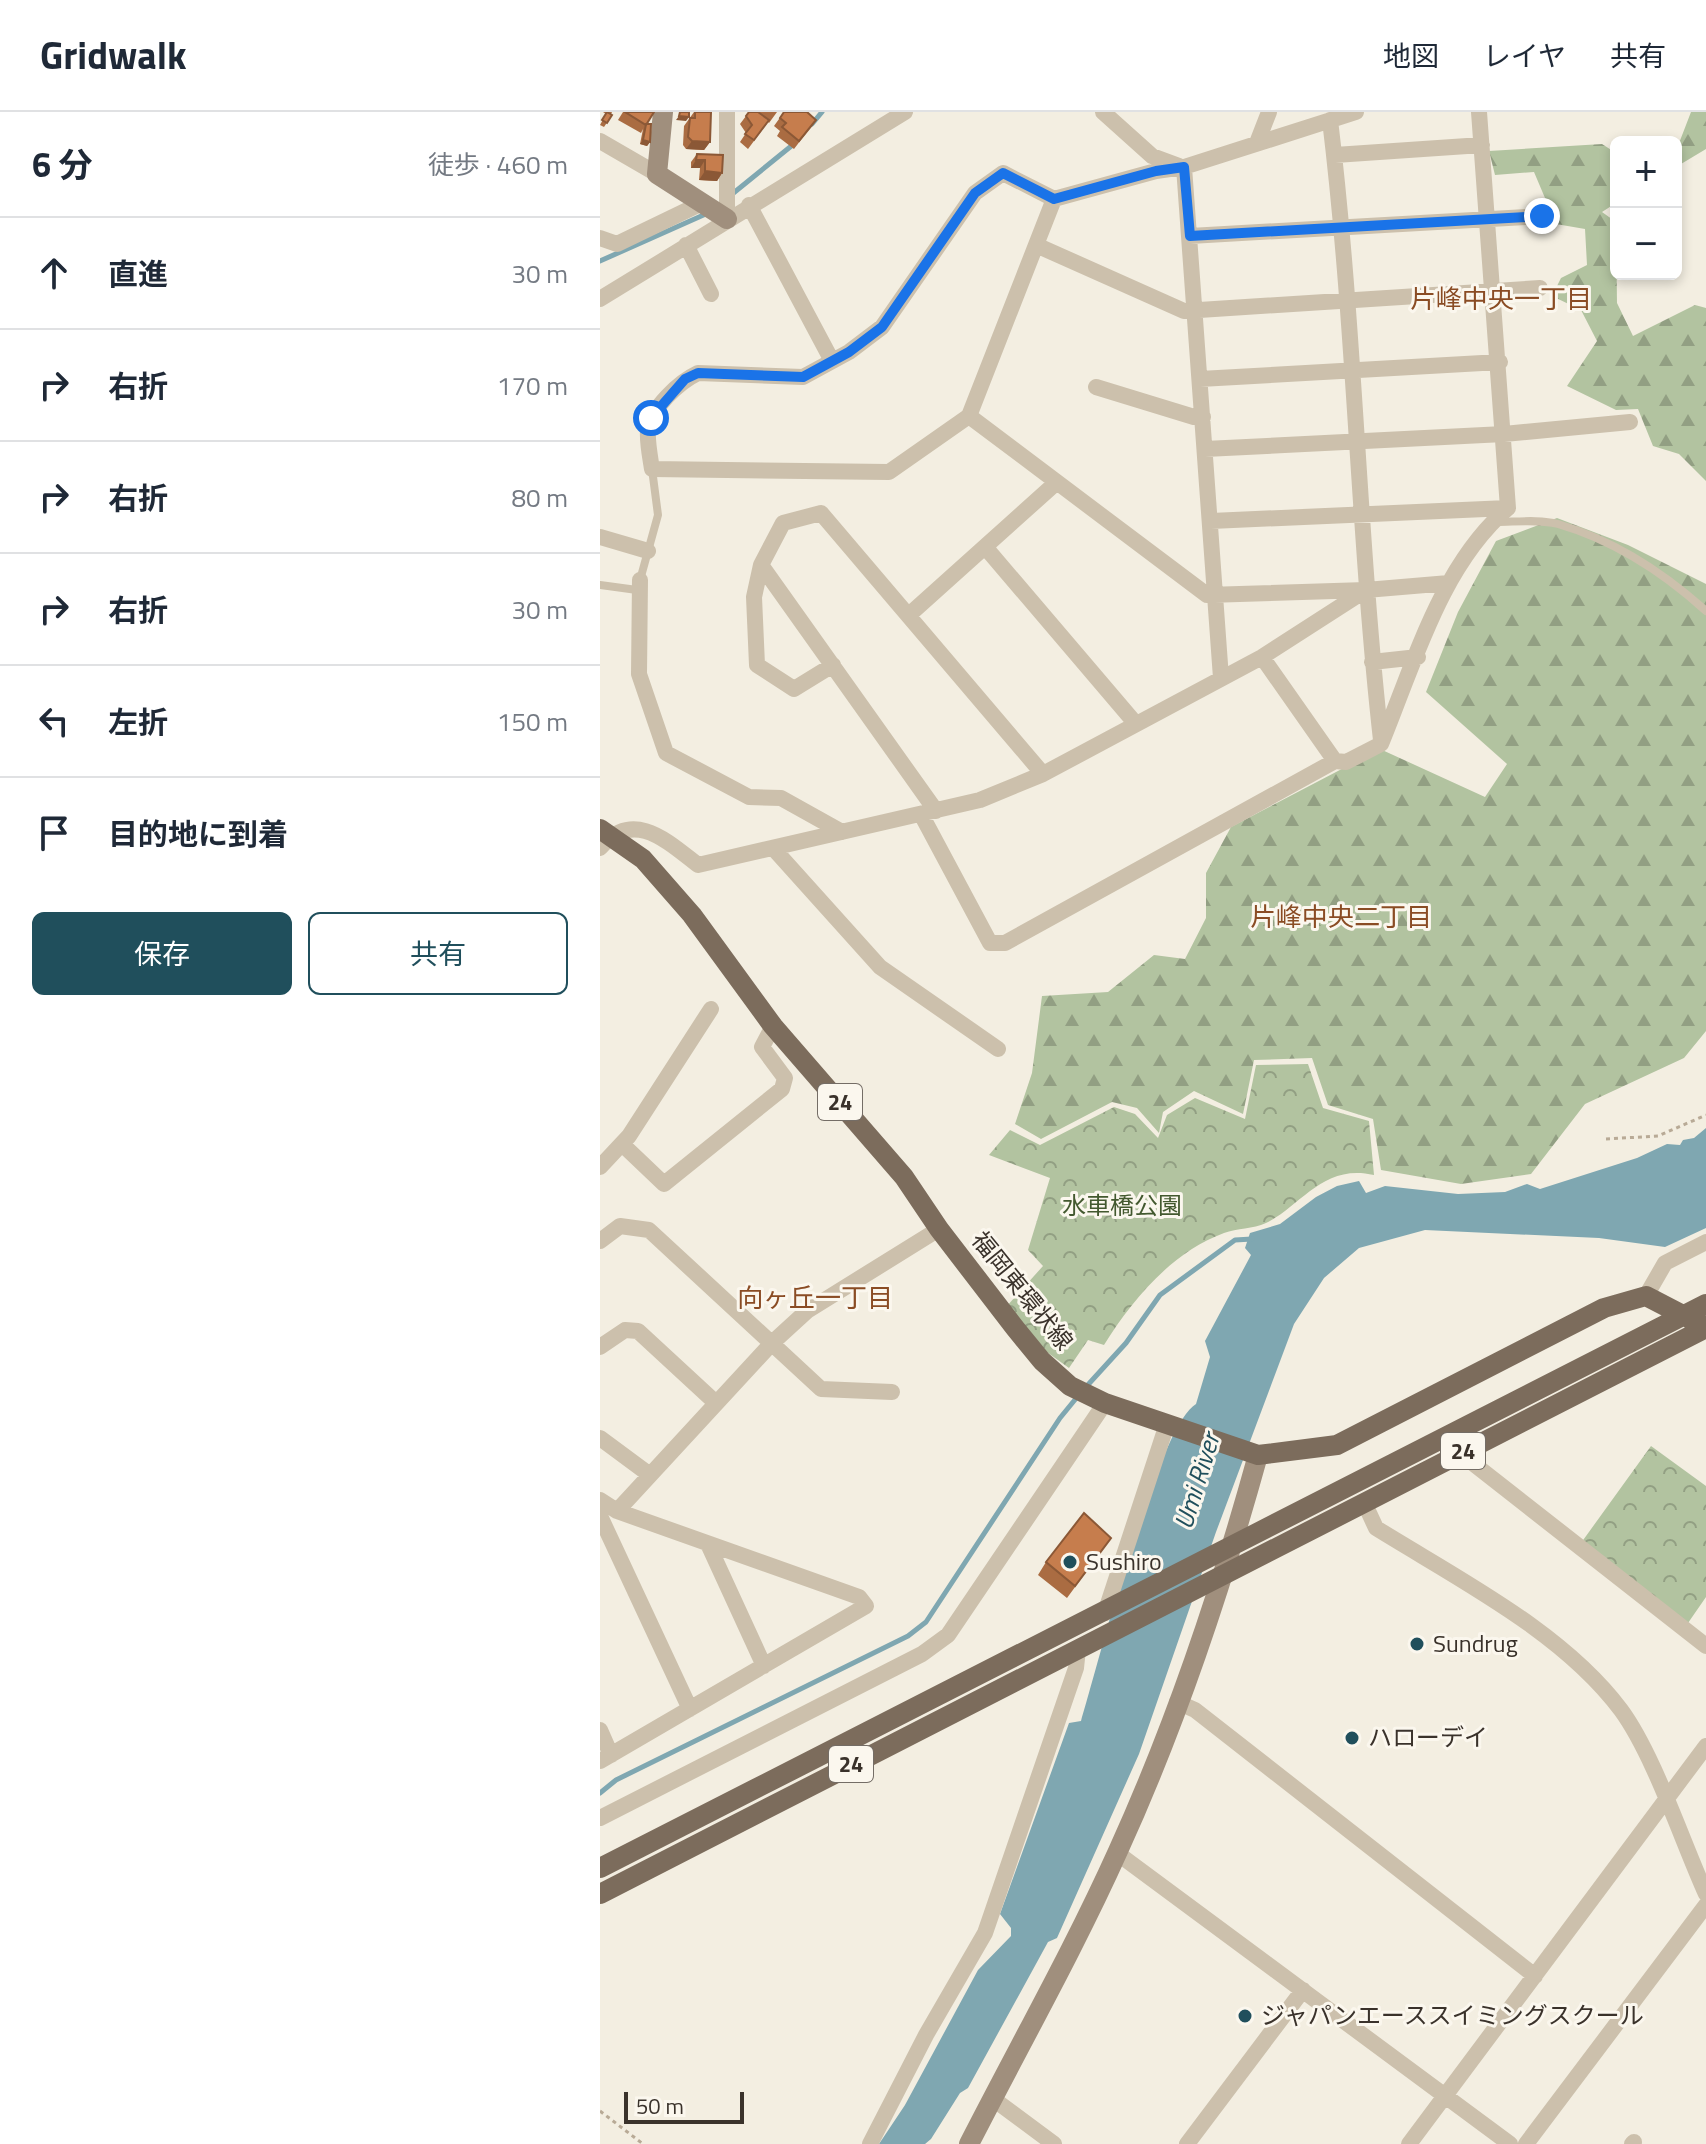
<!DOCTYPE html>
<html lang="ja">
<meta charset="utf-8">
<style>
body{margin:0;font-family:"Titillium Web","Noto Sans JP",sans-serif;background:#f6f6f7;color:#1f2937}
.controls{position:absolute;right:24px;top:24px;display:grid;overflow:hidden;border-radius:12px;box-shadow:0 4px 12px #0003}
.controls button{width:72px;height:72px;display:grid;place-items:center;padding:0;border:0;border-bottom:2px solid #e0e1e3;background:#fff;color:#1f2937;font:40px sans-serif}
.scale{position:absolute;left:24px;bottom:20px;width:120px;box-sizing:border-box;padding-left:8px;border:4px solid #3a322b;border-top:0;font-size:22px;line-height:28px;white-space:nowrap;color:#3a322b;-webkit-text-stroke:6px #fbf7ee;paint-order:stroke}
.stop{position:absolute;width:24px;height:24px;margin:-18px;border:6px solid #1a73e8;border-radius:50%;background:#fff}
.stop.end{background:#1a73e8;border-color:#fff;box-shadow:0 2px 8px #0008}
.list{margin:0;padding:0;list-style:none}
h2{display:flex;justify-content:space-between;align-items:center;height:104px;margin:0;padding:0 32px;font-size:34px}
h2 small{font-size:26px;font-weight:400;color:#747a83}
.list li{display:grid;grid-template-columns:52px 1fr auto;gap:24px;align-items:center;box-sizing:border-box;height:112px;padding:0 32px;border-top:2px solid #e0e1e3}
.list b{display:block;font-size:30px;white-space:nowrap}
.list em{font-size:26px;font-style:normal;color:#747a83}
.actions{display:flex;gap:16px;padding:24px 32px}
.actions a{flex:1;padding:18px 0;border:2px solid #204f5c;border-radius:12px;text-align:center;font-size:28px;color:#204f5c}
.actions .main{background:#204f5c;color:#fff}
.icon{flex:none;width:44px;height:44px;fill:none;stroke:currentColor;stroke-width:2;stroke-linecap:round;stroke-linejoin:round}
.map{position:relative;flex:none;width:1106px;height:2032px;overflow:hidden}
header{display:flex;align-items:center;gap:48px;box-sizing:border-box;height:112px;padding:0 40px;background:#fff;border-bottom:2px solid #e0e1e3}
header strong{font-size:38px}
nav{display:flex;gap:44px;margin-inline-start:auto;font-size:28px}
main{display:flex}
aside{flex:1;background:#fff}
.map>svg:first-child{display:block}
.forest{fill:url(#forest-firs)}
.park{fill:url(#park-crowns)}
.water{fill:#7fa7b1}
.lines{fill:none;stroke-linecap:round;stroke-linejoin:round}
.stream{stroke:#7fa7b1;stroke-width:5}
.path{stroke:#b8aa96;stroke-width:3;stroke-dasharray:4 4;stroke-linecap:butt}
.lane{stroke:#ccc0ac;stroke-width:8}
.street{stroke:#ccc0ac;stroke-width:16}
.secondary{stroke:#a08f7d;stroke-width:20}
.primary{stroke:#7c6c5c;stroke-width:20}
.wall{fill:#aa6c42}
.shaded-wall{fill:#8b5836}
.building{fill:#c67d4d;stroke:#8b5836;stroke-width:2}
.route{stroke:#1a73e8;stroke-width:10}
.poi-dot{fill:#204f5c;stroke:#fbf7ee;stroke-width:3}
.labels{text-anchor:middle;stroke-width:6;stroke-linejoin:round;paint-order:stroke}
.shield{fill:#fbf7ee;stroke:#746d66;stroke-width:2}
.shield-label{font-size:22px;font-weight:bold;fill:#3a322b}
.park-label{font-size:24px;fill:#43592f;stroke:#fbf7ee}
.street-label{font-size:24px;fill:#3a322b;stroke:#fbf7ee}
.poi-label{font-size:24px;fill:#3a322b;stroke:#fbf7ee;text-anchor:start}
.neighbourhood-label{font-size:26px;fill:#8a4c24;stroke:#fbf7ee}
.water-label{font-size:26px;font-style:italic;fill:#204f5c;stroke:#fbf7ee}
</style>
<header>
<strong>Gridwalk</strong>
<nav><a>地図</a><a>レイヤ</a><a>共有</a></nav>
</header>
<main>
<aside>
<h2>6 分<small>徒歩 · 460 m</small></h2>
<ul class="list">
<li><svg class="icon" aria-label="ahead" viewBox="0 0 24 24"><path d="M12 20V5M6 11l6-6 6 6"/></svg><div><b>直進</b></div><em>30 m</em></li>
<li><svg class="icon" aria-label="right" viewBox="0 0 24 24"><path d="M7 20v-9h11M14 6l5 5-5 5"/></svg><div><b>右折</b></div><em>170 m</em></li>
<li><svg class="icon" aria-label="right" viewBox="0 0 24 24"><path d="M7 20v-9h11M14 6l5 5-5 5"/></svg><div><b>右折</b></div><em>80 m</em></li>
<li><svg class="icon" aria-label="right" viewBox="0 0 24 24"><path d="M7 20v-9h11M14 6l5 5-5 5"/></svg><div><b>右折</b></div><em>30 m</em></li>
<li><svg class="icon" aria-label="left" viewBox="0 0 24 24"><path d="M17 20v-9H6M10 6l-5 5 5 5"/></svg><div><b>左折</b></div><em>150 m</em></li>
<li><svg class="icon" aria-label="arrive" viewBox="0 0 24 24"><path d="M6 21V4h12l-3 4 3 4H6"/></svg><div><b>目的地に到着</b></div></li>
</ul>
<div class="actions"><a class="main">保存</a><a>共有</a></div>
</aside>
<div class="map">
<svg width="1106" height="2032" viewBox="0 0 1106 2032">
<defs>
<pattern id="forest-firs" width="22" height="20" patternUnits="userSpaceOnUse" patternTransform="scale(2)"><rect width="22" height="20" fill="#b2c3a0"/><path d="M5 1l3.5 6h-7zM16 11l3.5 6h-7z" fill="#929f83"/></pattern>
<pattern id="park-crowns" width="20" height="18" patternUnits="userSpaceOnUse" patternTransform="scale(2)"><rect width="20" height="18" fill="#b2c3a0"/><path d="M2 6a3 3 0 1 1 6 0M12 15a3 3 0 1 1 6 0" fill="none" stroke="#929f83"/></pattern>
</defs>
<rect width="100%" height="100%" fill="#f3eee1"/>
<!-- forest -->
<path class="forest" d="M1091 0H1106V37L1076 55V39Z
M1002 32 1016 41V91L1002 100 1016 110 1017 191 1033 224 1095 193 1106 196V369L1079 342 1053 334 1038 297 1016 298 967 274 997 229 981 198 952 184 961 166 987 153 985 117 956 112 934 60 895 63 889 39Z
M957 406 1028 433 1106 472V919L1084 946 985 992 931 1062 861 1072 781 1058 773 1007 728 993 712 946 654 948 643 1002 594 979 563 1000 559 1021 537 996 512 990 441 1027 415 1012 432 961 442 884 508 880 554 843 585 847 606 806V761L631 715 780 637 885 685 907 652 826 580 858 500 896 429Z"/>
<!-- park -->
<path class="park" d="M708 952 723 996 769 1009 774 1063C723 1051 701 1094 666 1111 653 1117 637 1116 624 1121 572 1140 532 1188 504 1233L488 1228 469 1256 444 1238 406 1195 443 1154 428 1138 450 1066 389 1043 410 1018 440 1033 514 995 535 1002 558 1026 567 1003 595 986 645 1007 656 953Z
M1051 1334 1106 1374V1485L1088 1511 981 1431Z"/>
<!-- water -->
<path class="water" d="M1106 1016V1116L1065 1135 999 1126 825 1118 759 1136 724 1166 694 1212 616 1420 539 1642 457 1826 448 1830 368 1976 360 1981 331 2027 325 2032H279L305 1993 378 1858 411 1824V1816L400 1802 469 1611 481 1609C498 1554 557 1315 596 1292L610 1245 605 1229 651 1143 645 1136 650 1121 680 1112 716 1085 737 1074 759 1069 766 1081 785 1074 858 1082 905 1080 927 1072 940 1077 1037 1046 1067 1032 1080 1033 1083 1028 1094 1026Z"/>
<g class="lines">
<!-- stream -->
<path class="stream" d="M212 12 222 0
M131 83 195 31
M0 149 108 101
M485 1276 526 1231 560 1183 635 1128 652 1127
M0 1681 16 1668 308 1524 326 1510 460 1306 478 1284"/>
<!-- path -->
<path class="path" d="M1006 1027 1058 1024 1106 1003
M0 1999 43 2032"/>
<!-- lane -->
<path class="lane" d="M896 410C915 410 939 407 958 412 1013 428 1064 461 1106 499
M40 468 58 403 52 357
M0 473 37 478"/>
<!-- street -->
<path class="street" d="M503 0 552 44 579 54
M730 8C755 214 758 422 781 628
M0 29 57 62
M657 31 669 0
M735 43 882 33
M584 55 621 566
M454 87 369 304 289 360 52 357C50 344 47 330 48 318 51 296 79 270 98 261L203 265 249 240 282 215 375 81 403 61 454 87 556 59 584 55 756 0
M149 93 231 247
M127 107V0
M590 124 942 104
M0 126 17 132 102 91
M86 133 111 182
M436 133 584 199 940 176
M0 187 305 0
M600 267 900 250
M496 275 594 305H603
M369 304 607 483 766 478 849 471
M605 337 904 322 1030 310
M611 409 908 396
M0 425 48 439
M386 436 536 612
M161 453 154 485 157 553 194 577 233 553
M40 468 39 562 66 641 149 685 181 686 242 720
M310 502 457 370
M662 545 735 649
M772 550 818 545
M336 699 161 453 183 411 221 401 443 662
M321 702 390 831H405L735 649 746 650 781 632C814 552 841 453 908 396L879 0
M0 736C33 696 67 729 98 753L380 688 443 662 662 545 766 478
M173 736 280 855 398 937
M22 1032 64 1072 182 977 185 966 162 935 173 914
M0 1055 29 1024 111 897
M0 1129 20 1114 49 1118 221 1277 292 1280
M1046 1184 1065 1151 1106 1130
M0 1235 25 1218 38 1219 116 1291
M0 1326 50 1363
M864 1339 870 1349 1106 1534
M0 1388 17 1399 259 1485 266 1494 0 1649
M764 1390 776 1416C858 1467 963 1520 1021 1598 1054 1643 1082 1729 1106 1782
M17 1399 172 1231 207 1199 339 1117
M0 1404 90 1597
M108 1432 164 1554
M505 1501 567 1312
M577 1590 595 1598 935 1864
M0 1618 11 1643
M0 1706 322 1542 348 1523 505 1291
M517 1741 910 2032
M392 1986 454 2032
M270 2032 326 1923 385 1821 476 1556 478 1537
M587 2032 703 1878
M809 2032 1106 1634
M926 2032 1106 1793
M1032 2032 1034 2030"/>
<!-- secondary -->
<path class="secondary" d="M63 0 57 62 127 107
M369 2032C419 1934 473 1839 518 1739 576 1612 621 1477 658 1343"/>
<!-- primary -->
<path class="primary" d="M0 717 43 747 92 803 173 914 304 1065 339 1117 415 1216 442 1249 470 1274 505 1291 658 1343 737 1333 1004 1196 1046 1184 1106 1215
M0 1756 1106 1192
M0 1782 1106 1216"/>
</g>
<!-- wall -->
<path class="wall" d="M3 0H12L11 2 12 3 4 15 0 13 6 2Z
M23 0H54L47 12 50 30 47 34 40 32 43 17 41 21 18 8Z
M94 0H111L110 30 104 38 86 37 83 33 84 14Z
M149 0H177L169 11 168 10 148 37 140 30 146 21 140 12Z
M184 0 216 8 194 37 177 24 180 19 174 14Z
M97 42 122 61 117 69 99 68 100 56H91V50Z
M511 1426 467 1486 438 1463 446 1450Z"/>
<!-- shaded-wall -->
<path class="shaded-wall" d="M79 4 89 5 86 9 76 8Z
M43 28 50 30 47 34 40 32Z
M92 29 110 30 104 38 86 37Z
M96 48H105L100 56H91Z
M105 59 122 61 117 69 99 68Z"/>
<!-- building -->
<path class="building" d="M7 0 12 3 7 11 2 8Z
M25 0H54L46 13Z
M80 0H89V5L79 4Z
M95 0H111L110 30 92 29 88 25 90 6H95Z
M149 0H158L169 8 154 28 145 22 152 13 146 4Z
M184 0H207L216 8 199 29 182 15 186 11 180 6Z
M46 12H51L50 30 43 28Z
M97 42 123 43 122 61 105 59V48H96Z
M484 1401 511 1426 475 1474 446 1450Z"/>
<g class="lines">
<!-- route -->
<path class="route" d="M51 306 85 267 98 261 203 265 249 240 282 215 375 81 403 61 454 87 556 59 584 55 590 124 942 104"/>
</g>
<!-- markers -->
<g class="poi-dot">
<circle cx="470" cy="1450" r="8"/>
<circle cx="817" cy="1532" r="8"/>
<circle cx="752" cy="1626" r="8"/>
<circle cx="645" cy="1904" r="8"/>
</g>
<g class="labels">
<!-- shield labels -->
<g class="shield">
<rect x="218" y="972" width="44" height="36" rx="6"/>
<rect x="841" y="1321" width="44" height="36" rx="6"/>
<rect x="229" y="1634" width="44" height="36" rx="6"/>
</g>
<g class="shield-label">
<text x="240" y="998">24</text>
<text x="863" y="1347">24</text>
<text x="251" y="1660">24</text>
</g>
<!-- park labels -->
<g class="park-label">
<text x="522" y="1102">水車橋公園</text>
</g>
<!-- street labels -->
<g class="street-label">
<text transform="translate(422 1179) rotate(51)" y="8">福岡東環状線</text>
</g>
<!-- poi labels -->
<g class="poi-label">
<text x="486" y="1458">Sushiro</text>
<text x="833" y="1540">Sundrug</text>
<text x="768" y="1634">ハローデイ</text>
<text x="661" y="1912">ジャパンエーススイミングスクール</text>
</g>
<!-- neighbourhood labels -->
<g class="neighbourhood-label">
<text x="901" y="196">片峰中央一丁目</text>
<text x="741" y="814">片峰中央二丁目</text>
<text x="215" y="1195">向ヶ丘一丁目</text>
</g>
<!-- water labels -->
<g class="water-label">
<text transform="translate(597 1369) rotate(-73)" y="9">Umi River</text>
</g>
</g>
</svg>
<div class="controls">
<button>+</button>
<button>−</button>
</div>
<div class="scale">50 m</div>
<div class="stop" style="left:51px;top:306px"></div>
<div class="stop end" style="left:942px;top:104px"></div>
</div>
</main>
